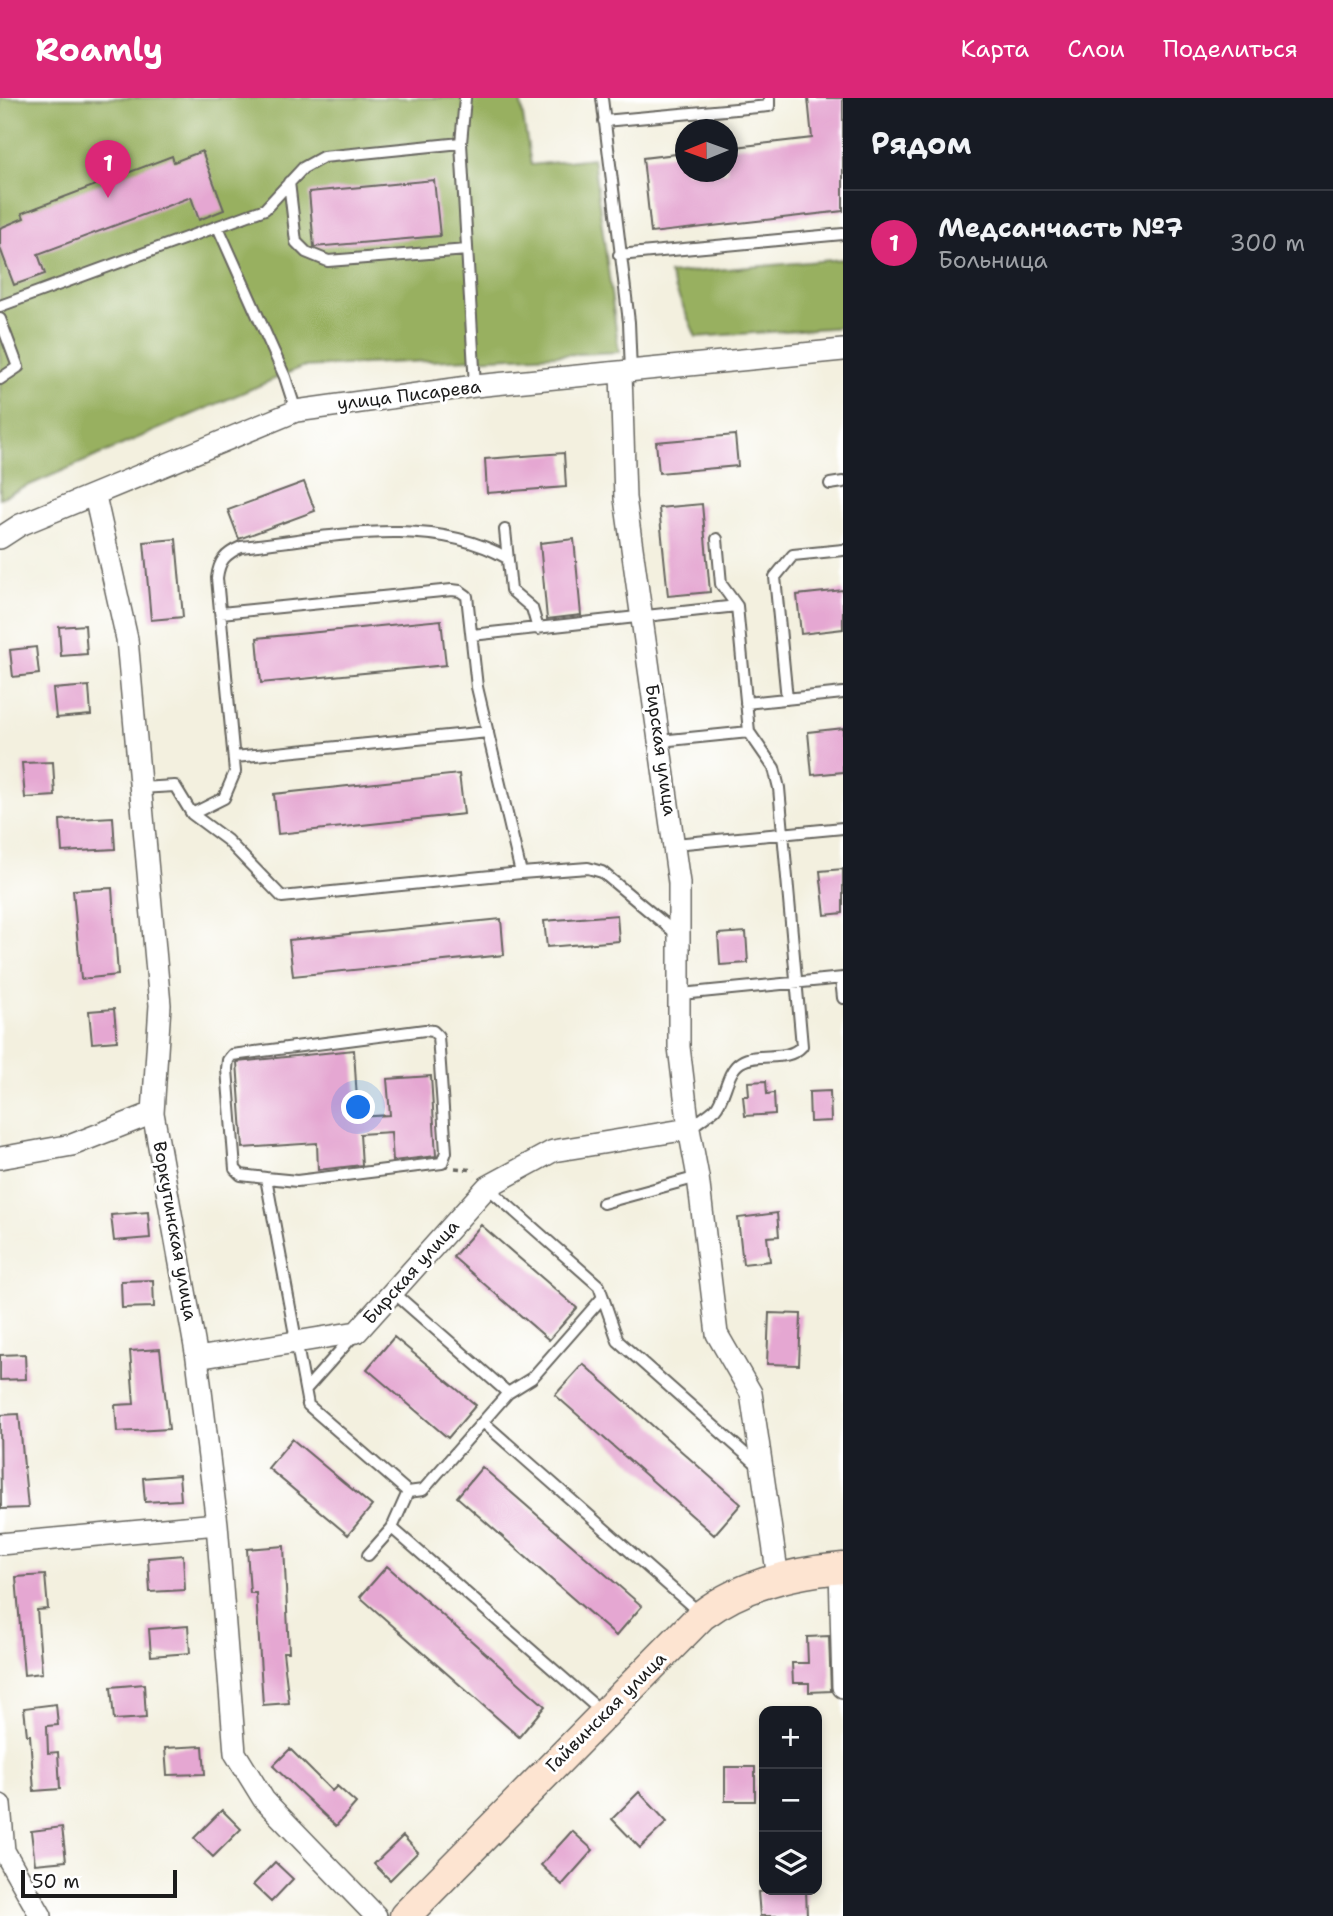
<!DOCTYPE html>
<html lang="ru">
<meta charset="utf-8">
<style>
body{margin:0;font-family:"Shantell Sans",sans-serif;background:#20242c;color:#f1f3f6}
.controls{position:absolute;right:21px;bottom:21px;display:grid;overflow:hidden;border-radius:14px;box-shadow:0 4px 10px #0003}
.controls button{width:63px;height:63px;display:grid;place-items:center;padding:0;border:0;border-bottom:2px solid #363941;background:#171b24;color:#f1f3f6;font:35px sans-serif}
.compass{position:absolute;left:675px;top:21px;width:63px;height:63px;border-radius:50%;background:#171b24;box-shadow:0 4px 10px #0003;rotate:269deg}
.scale{position:absolute;left:21px;bottom:18px;width:156px;box-sizing:border-box;padding-left:7px;border:4px solid #1c1c1c;border-top:0;font-size:19px;line-height:24px;white-space:nowrap;color:#1c1c1c;-webkit-text-stroke:5px #fff;paint-order:stroke}
.you{position:absolute;left:359px;top:1010px;width:24px;height:24px;margin:-18px;border:5px solid #fff;border-radius:50%;background:#1a73e8;box-shadow:0 0 0 10px #1a73e833}
.badge{display:grid;place-items:center;width:46px;height:46px;border-radius:50%;background:#db2777;color:#fff;font-size:23px;font-weight:700}
.pin{position:absolute;translate:-50% -58px;filter:drop-shadow(0 2px 4px #0008)}
.pin::after{content:'';position:absolute;top:37px;width:24px;height:21px;background:inherit;clip-path:polygon(0 0,100% 0,50% 100%)}
.list{margin:0;padding:0;list-style:none}
h2{display:flex;justify-content:space-between;align-items:center;height:91px;margin:0;padding:0 28px;font-size:30px}
h2 small{font-size:23px;font-weight:400;color:#9ea1a6}
.list li{display:grid;grid-template-columns:46px 1fr auto;gap:21px;align-items:center;box-sizing:border-box;height:105px;padding:0 28px;border-top:2px solid #363941}
.list b{display:block;font-size:26px;white-space:nowrap}
.list p{margin:0;font-size:23px;white-space:nowrap;color:#9ea1a6}
.list em{font-size:23px;font-style:normal;color:#9ea1a6}
.icon{flex:none;width:38px;height:38px;fill:none;stroke:currentColor;stroke-width:2;stroke-linecap:round;stroke-linejoin:round}
.map{position:relative;flex:none;width:843px;height:1818px;overflow:hidden}
header{display:flex;align-items:center;gap:42px;box-sizing:border-box;height:98px;padding:0 35px;background:#db2777;color:#fff}
header strong{font-size:33px}
nav{display:flex;gap:38px;margin-inline-start:auto;font-size:24px}
main{display:flex}
aside{flex:1;background:#171b24}
.map>svg:first-child{display:block}
.forest{fill:#98b061;stroke:#5a663e;stroke-width:2}
.building{fill:#e5a7d2}
.lines{fill:none;stroke-linecap:round;stroke-linejoin:round}
.service-casing{stroke:#676660;stroke-width:14}
.minor-casing{stroke:#676660;stroke-width:24}
.secondary-casing{stroke:#676660;stroke-width:33}
.path{stroke:#676660;stroke-width:3.5;stroke-dasharray:5 5;stroke-linecap:butt}
.service{stroke:#fff;stroke-width:10}
.minor{stroke:#fff;stroke-width:21}
.secondary{stroke:#fde4d1;stroke-width:30}
.labels{text-anchor:middle;stroke-width:6;stroke-linejoin:round;paint-order:stroke}
.street-label{font-size:18px;fill:#1c1c1c;stroke:#fff}
</style>
<header>
<strong>Roamly</strong>
<nav><a>Карта</a><a>Слои</a><a>Поделиться</a></nav>
</header>
<main>
<div class="map">
<svg width="843" height="1818" viewBox="0 0 843 1818">
<rect width="100%" height="100%" fill="#fff"/>
<filter id="ink" filterUnits="userSpaceOnUse"><feTurbulence type="fractalNoise" baseFrequency=".0143" numOctaves="2"/><feDisplacementMap in="SourceGraphic" scale="14" xChannelSelector="R" yChannelSelector="G"/><feConvolveMatrix kernelMatrix="1 2 1 2 8 2 1 2 1" color-interpolation-filters="sRGB"/></filter>
<filter id="wash" filterUnits="userSpaceOnUse"><feTurbulence type="fractalNoise" baseFrequency=".00686" numOctaves="4" result="noise"/><feDisplacementMap in="SourceGraphic" scale="28" xChannelSelector="R" yChannelSelector="G"/><feGaussianBlur stdDeviation="1.57" result="paint"/><feColorMatrix in="noise" values="0 0 0 0 0 0 0 0 0 0 0 0 0 0 0 0 0 1.4 0 .05"/><feComposite in="paint" operator="in"/></filter>
<g filter="url(#wash)">
<rect width="100%" height="100%" fill="#f3f0df"/>
<!-- forest -->
<path class="forest" d="M0 0H520L531 67 593 60 619 254 302 269 0 400Z
M843 161V229L696 239 669 176Z"/>
<g id="blocks">
<!-- building -->
<path class="building" d="M808 0H843V113L651 135 643 60 685 55V74H727V50L812 40Z
M202 53 224 112 199 122 191 99 38 156 45 176 14 187 0 150V130L24 120 22 115 172 58 174 64Z
M434 82 440 138 314 149 309 94Z
M735 337 738 368 659 375 656 344Z
M564 355 566 389 487 395 485 361Z
M304 384 315 413 239 441 228 412Z
M702 406 710 494 668 498 659 410Z
M176 441 183 519 151 522 144 444Z
M574 441 581 517 547 521 540 445Z
M843 492V531L801 536 797 497Z
M441 522 446 567 261 585 257 540Z
M85 527 87 556 61 558 59 529Z
M36 549 39 576 13 579 10 552Z
M89 588 91 617 56 620 53 591Z
M843 630V674L812 677 808 634Z
M53 664 55 698 25 700 22 665Z
M459 676 464 716 278 736 274 696Z
M113 719 115 751 62 754 60 722Z
M843 771V815L825 817 820 773Z
M112 790 118 877 81 881 73 792Z
M617 817 619 843 547 849 544 823Z
M501 821 504 857 293 878 289 842Z
M746 834 748 865 720 867 718 836Z
M114 911 117 943 92 945 89 913Z
M354 952 358 1019 390 1017 387 981 431 978 436 1058 393 1063 391 1034 360 1036 362 1067 318 1072 317 1045 243 1050 237 964Z
M766 983 767 996 774 995 775 1016 745 1018 743 998H749L748 984Z
M830 993 831 1023 810 1024 809 994Z
M148 1114 150 1140 114 1143 111 1117Z
M777 1115 779 1138 767 1139 770 1163 743 1166 738 1120Z
M481 1127 577 1210 549 1242 453 1159Z
M153 1182 154 1209 122 1210 121 1183Z
M769 1215 801 1216 799 1267 767 1266Z
M394 1239 476 1307 448 1340 367 1271Z
M160 1251 169 1331 117 1334 115 1307 134 1306 130 1253Z
M25 1256 26 1281 0 1282V1257Z
M583 1266 741 1406 714 1437 555 1297Z
M19 1316 28 1410 1 1411 0 1317Z
M292 1341 372 1408 348 1437 268 1370Z
M482 1369 642 1508 616 1538 457 1399Z
M179 1377 181 1402 145 1404 143 1380Z
M284 1448 289 1554H283L289 1605 263 1607 256 1495H250L247 1451Z
M183 1457 185 1492 150 1494 148 1460Z
M387 1468 545 1608 519 1639 360 1499Z
M45 1477 48 1511 37 1512 42 1575 24 1577 16 1479Z
M188 1528 190 1555 151 1558 149 1531Z
M829 1538 831 1593 809 1594V1585H793L792 1565H808L807 1539Z
M144 1586 146 1620 114 1622 111 1589Z
M56 1606 58 1627 47 1628 48 1655 58 1654 60 1691 34 1693 30 1637H27L24 1610Z
M203 1648 205 1676 167 1677 165 1650Z
M290 1651 332 1693 337 1688 356 1705 336 1728 273 1668Z
M725 1669H755V1703H725Z
M639 1694 667 1724 640 1750 612 1721Z
M222 1712 241 1731 213 1759 194 1740Z
M62 1729 66 1763 35 1766 31 1733Z
M572 1733 593 1752 562 1787 541 1767Z
M403 1738 418 1754 390 1782 374 1766Z
M275 1764 293 1781 271 1804 253 1787Z
M788 1792H806L807 1818H760L758 1794Z"/>
</g>
</g>
<g filter="url(#ink)">
<use href="#blocks" fill-opacity="0" stroke="#676660" stroke-width="2"/>
<g class="lines">
<!-- service casing -->
<g class="service-casing">
<path id="service" d="M465 0 461 45 475 288
M602 0 629 224 631 274
M604 23 769 8V0
M289 84 296 144 306 154 328 163 467 152
M218 129 285 279 296 313
M619 157 843 136
M0 208 265 111 303 70 323 59 461 45
M0 221 18 269 0 281
M830 386 843 384
M505 432 511 492 532 510 538 531
M472 537 737 508
M787 601 775 479 793 457 843 452
M746 605 843 595
M660 643 749 634 737 508 721 486 717 441
M235 659 488 634
M140 690 175 688 192 716 227 742 282 799 521 775 477 589 467 498 460 493 452 492 221 515
M192 716 224 700 235 674 217 480C219 463 225 456 241 449 325 440 430 415 507 460
M675 746 843 730
M521 775 588 770 602 774 679 838
M841 881 843 900
M681 896 843 880
M689 1031C697 1024 707 1018 715 1011 726 999 726 973 741 964 759 953 787 965 802 948L779 690 774 670 749 634
M266 1080 241 1077 235 1071 227 971 228 962 232 957 425 932 433 933 438 938 446 1054 442 1065 297 1083 266 1080 308 1307 408 1394 392 1430 602 1614
M487 1089 599 1188 618 1243 760 1369
M603 1105 698 1079
M393 1194 508 1295
M306 1291 355 1236
M483 1324 701 1516
M408 1394 423 1392 508 1295 532 1280 603 1199
M368 1457 392 1430"/>
</g>
<!-- minor casing -->
<g class="minor-casing">
<path id="minor" d="M95 398 127 541 160 907 153 1015 197 1260 217 1426 235 1655 264 1702 376 1818
M0 440 20 427 296 313 475 288 843 252
M689 1031 698 1079 717 1236 751 1295 778 1480
M0 1060 72 1047 153 1015
M197 1260 357 1234 487 1089 553 1053 689 1031 679 949V785L625 400 621 275
M0 1446 217 1426
M840 1470 843 1589
M0 1707 4 1753 41 1818"/>
</g>
<!-- secondary casing -->
<g class="secondary-casing">
<path id="secondary" d="M405 1818 702 1517C742 1487 793 1474 843 1470"/>
</g>
<!-- path -->
<path class="path" d="M455 1070 475 1072"/>
<!-- service -->
<use href="#service" class="service"/>
<!-- minor -->
<use href="#minor" class="minor"/>
<!-- secondary -->
<use href="#secondary" class="secondary"/>
</g>
</g>
<g class="labels">
<!-- street labels -->
<g class="street-label">
<text transform="translate(409 297) rotate(-7)" y="6">улица Писарева</text>
<text transform="translate(661 652) rotate(82)" y="6">Бирская улица</text>
<text transform="translate(175 1133) rotate(80)" y="6">Воркутинская улица</text>
<text transform="translate(411 1174) rotate(-48)" y="6">Бирская улица</text>
<text transform="translate(606 1614) rotate(-45)" y="6">Гайвинская улица</text>
</g>
</g>
</svg>
<div class="controls">
<button>+</button>
<button>−</button>
<button><svg class="icon" aria-label="layers" viewBox="0 0 24 24"><path d="M12 4l9 5-9 5-9-5zM3 14l9 5 9-5"/></svg></button>
</div>
<svg class="compass" viewBox="-18 -18 36 36"><path d="M0-13l5 13h-10z" fill="#e53935"/><path d="M0 13l5-13h-10z" fill="#9ea1a6"/></svg>
<div class="scale">50 m</div>
<div class="you"></div>
<div class="pin badge" style="left:108px;top:100px">1</div>
</div>
<aside>
<h2>Рядом<small></small></h2>
<ul class="list">
<li><span class="badge">1</span><div><b>Медсанчасть №7</b><p>Больница</p></div><em>300 m</em></li>
</ul>
</aside>
</main>
